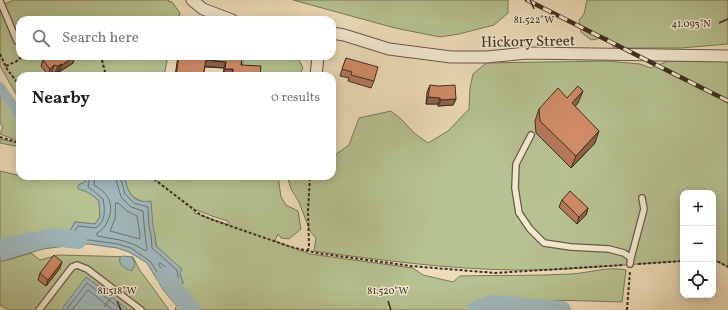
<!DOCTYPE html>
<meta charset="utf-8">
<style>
body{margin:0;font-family:Vollkorn,serif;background:#f2f2f2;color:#202124}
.controls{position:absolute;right:12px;bottom:12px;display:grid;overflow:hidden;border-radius:8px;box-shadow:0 2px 10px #0003}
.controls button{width:36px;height:36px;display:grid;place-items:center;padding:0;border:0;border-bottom:1px solid #e0e0e0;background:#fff;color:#202124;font:20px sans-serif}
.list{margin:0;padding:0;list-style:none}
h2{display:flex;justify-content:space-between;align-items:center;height:52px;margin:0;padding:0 16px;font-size:17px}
h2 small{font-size:13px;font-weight:400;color:#757577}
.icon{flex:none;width:22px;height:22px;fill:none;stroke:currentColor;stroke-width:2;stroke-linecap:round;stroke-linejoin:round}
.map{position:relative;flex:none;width:728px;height:310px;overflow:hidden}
.search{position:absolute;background:#fff;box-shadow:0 2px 10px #0003;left:16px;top:16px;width:320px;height:44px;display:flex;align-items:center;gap:10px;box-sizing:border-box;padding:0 14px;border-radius:12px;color:#757577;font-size:15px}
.panel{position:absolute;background:#fff;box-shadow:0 2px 10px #0003;left:16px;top:72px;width:320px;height:108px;border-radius:12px}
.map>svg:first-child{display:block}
.green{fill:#b6c290;stroke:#797858;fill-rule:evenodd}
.water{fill:#a0b8bb;stroke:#78807d}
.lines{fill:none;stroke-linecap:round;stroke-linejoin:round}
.shore{stroke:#6e726e;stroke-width:1}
.canal{stroke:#a0b8bb;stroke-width:10}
.river{stroke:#a0b8bb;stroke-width:18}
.service-casing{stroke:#685946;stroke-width:8}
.minor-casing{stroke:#685946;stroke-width:13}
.path{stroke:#3c2d20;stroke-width:2;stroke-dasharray:3 2;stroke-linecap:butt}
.service{stroke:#f3e9d1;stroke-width:5.5}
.minor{stroke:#f3e9d1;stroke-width:11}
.rail-casing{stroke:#3c2d20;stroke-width:4.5}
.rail{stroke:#f3e9d1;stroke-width:3;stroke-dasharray:9;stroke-linecap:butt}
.wall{fill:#b37859;stroke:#3c2d20}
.shaded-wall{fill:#926248;stroke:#3c2d20}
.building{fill:#d08c67;stroke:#3c2d20}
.ticks{fill:none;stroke:#3c2d20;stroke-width:1.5}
.labels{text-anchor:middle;stroke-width:3;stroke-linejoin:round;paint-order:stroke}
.street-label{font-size:15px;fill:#3c2d20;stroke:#f3e9d1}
.ticks-label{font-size:10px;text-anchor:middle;fill:#3c2d20;stroke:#f3e9d1;stroke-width:3;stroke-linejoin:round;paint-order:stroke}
</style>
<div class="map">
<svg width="728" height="310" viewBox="0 0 728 310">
<rect width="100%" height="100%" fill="#edddb8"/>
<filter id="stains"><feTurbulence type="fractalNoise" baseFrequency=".005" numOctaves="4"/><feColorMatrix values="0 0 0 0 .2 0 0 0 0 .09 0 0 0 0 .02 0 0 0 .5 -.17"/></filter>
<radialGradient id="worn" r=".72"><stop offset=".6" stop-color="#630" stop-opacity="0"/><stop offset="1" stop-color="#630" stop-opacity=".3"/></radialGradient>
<!-- green -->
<path class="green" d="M14 0H169L168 1 172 2 180 13 178 20H20V56H168L164 76H20V101L0 66V6Z
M293 0H508V13L494 25 459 34 440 37 395 28Z
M587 0H728V44L681 48H614L607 37 591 40 581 32 579 20 584 14Z
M244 56H297L303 68 299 76H259L242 67Z
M728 60V267L713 259V193H683V261C626 264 570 271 513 270 447 269 380 260 314 251L316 238 310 231 299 202 291 189 287 176H332V157L349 145 359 118 391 111 402 120 414 133 428 143 448 131 469 109 470 88 473 74 486 63 607 61 640 64 651 68 668 61Z
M0 89C16 93 12 105 20 112V144H17L20 145V147L0 143V139L17 143 13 139 0 134 3 127 0 123Z
M0 171 31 178 32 176H86V191L92 195 99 201 100 217 95 224 75 222 70 231 54 237 0 248Z
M124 176H278L281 197 286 205 298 211 301 229 289 239 281 238 278 234 275 241 310 254 413 268 423 275 453 282 460 276C497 275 534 276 571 274 589 273 608 266 626 270L622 302C580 301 537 298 496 304L500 305 492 304 475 310H175L183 283 172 261 156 246 155 235 144 202C129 197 128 191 124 176ZM197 210 212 216 228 221 229 225 194 213Z
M31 253 40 260 59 255 133 257 139 269 169 310H9L0 305V260H8Z"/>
<!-- water -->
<path class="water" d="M86 176H124C128 192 132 204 151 201L153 226 155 235 156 246 182 269 180 273 183 283 176 305 164 291 147 263 129 252 117 248 88 244 66 246 43 249 0 262V248L54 237 70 231 75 222 95 224 100 217 99 201C93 195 87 191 78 189V185L85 182Z
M123 256 132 257 135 264 132 271C125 268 118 266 120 257Z
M86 277 112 296 104 307 112 297 128 310H61Z"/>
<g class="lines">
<!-- shore -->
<path class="shore" d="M90 176 88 187 95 192 103 199C105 210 106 221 96 228L78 226 72 235 62 238 61 241 89 240 118 244 131 248 150 261 172 295H174L179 283 177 270 152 248 151 235 149 226 148 207 134 203 125 194 120 176
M95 176 94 185C98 188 104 191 107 196 115 207 109 227 97 233V236L120 240 133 244 146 251 147 249C145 237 144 224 143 211L131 207 121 197 115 176
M116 203H118L127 211 137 216C138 222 140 234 140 239L110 231 115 219Z
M160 263 171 271 173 282 172 284 170 283 159 265Z
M66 310 87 283 122 310
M72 310 88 290 113 310"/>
<!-- canal -->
<path class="canal" d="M0 87 20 116"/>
<!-- river -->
<path class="river" d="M0 248 54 237 78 240
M165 276 191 310
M476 310 492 304 562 310"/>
<!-- service casing -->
<g class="service-casing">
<path id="service" d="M0 1 17 41 20 42
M531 135 516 164 515 188 519 213 530 229 544 243 571 247 609 249 624 253 631 258 630 264
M631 258 644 209 642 198
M39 310 72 267 77 265 87 269 141 310"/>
</g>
<!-- minor casing -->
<g class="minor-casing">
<path id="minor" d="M192 0 203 9 232 20
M332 33 344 35 389 49 451 57H486L527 53 728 56
M316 76 318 56"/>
</g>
<!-- path -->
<path class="path" d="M0 54 7 69 20 86
M99 56 102 60 106 76
M6 66 17 61 22 56
M0 137 20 143
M150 176 201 215 213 220 291 247 317 253 411 266 495 273 624 265
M308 251 309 245 308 211 310 176
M713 259 728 267
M638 264 683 261
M627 310 630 271"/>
<!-- service -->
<use href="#service" class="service"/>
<!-- minor -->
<use href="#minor" class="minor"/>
<!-- rail casing -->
<g class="rail-casing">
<path id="rail" d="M527 0 728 101"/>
</g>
<!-- rail -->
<use href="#rail" class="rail"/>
</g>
<!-- wall -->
<path class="wall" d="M75 56 73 63 59 72 58 71 55 73 52 72 48 75 41 66 43 60Z
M178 56H242L241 65 260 75V76H231L223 75 224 68 205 67 203 76H175Z
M346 58 374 81 371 88 348 81 349 78 340 76Z
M430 85 456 99 453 105 438 106V104H426L427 92Z
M567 98 578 103 575 106 595 143 571 168 536 133 535 121 539 109Z
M562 200 588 208 586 215 577 224 559 207Z
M60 268 46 286 38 280 40 273Z"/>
<!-- shaded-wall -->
<path class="shaded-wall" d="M75 56 73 63 59 72 62 65Z
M206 60 226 62 224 68 203 66Z
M61 64 58 71 55 73 58 66Z
M54 65 52 72 48 75 50 69Z
M225 69H233L231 76 223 75Z
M233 74 260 75V76H232Z
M583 91 578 103 568 115 572 103Z
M428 97 440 98 438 104H426Z
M456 99 453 105 438 106 441 100Z
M599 131 595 143 571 168 576 156Z
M588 208 586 215 577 224 579 217Z
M62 262 60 268 46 286 48 280Z"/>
<!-- building -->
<path class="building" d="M48 56H59L60 57 62 56H75L62 65 61 64 58 66 54 65 50 69 43 60Z
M179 56H242L241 65 261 66 260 75 233 74V69H225L226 62 206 60 203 76H176Z
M346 58 378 67 374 81 351 75 352 72 342 69Z
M430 85 439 86 455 85 456 99 441 100 440 98 428 97Z
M578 86 583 91 572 103 599 131 576 156 540 121 539 109 558 88 567 98Z
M570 191 588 208 579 217 562 200Z
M54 255 62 262 48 280 40 273Z"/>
<!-- ticks -->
<path class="ticks" d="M530 0 534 9M719 23 728 19M117 301 121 310M388 301 391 310"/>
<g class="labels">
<!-- street labels -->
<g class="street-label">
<text transform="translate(528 41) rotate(-1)" y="5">Hickory Street</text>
</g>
</g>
<g class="ticks-label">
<text x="534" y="23">81.522°W</text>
<text x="691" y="27">41.093°N</text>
<text x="117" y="294">81.518°W</text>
<text x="388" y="294">81.520°W</text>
</g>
<rect width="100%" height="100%" filter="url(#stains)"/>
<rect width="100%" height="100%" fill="url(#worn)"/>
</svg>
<div class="controls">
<button>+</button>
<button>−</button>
<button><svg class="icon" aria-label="locate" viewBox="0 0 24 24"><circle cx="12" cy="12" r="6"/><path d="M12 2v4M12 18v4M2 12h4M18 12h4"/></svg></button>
</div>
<div class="search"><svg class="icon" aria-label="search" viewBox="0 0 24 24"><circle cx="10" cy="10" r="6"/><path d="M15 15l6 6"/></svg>Search here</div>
<section class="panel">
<h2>Nearby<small>0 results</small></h2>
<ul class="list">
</ul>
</section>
</div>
